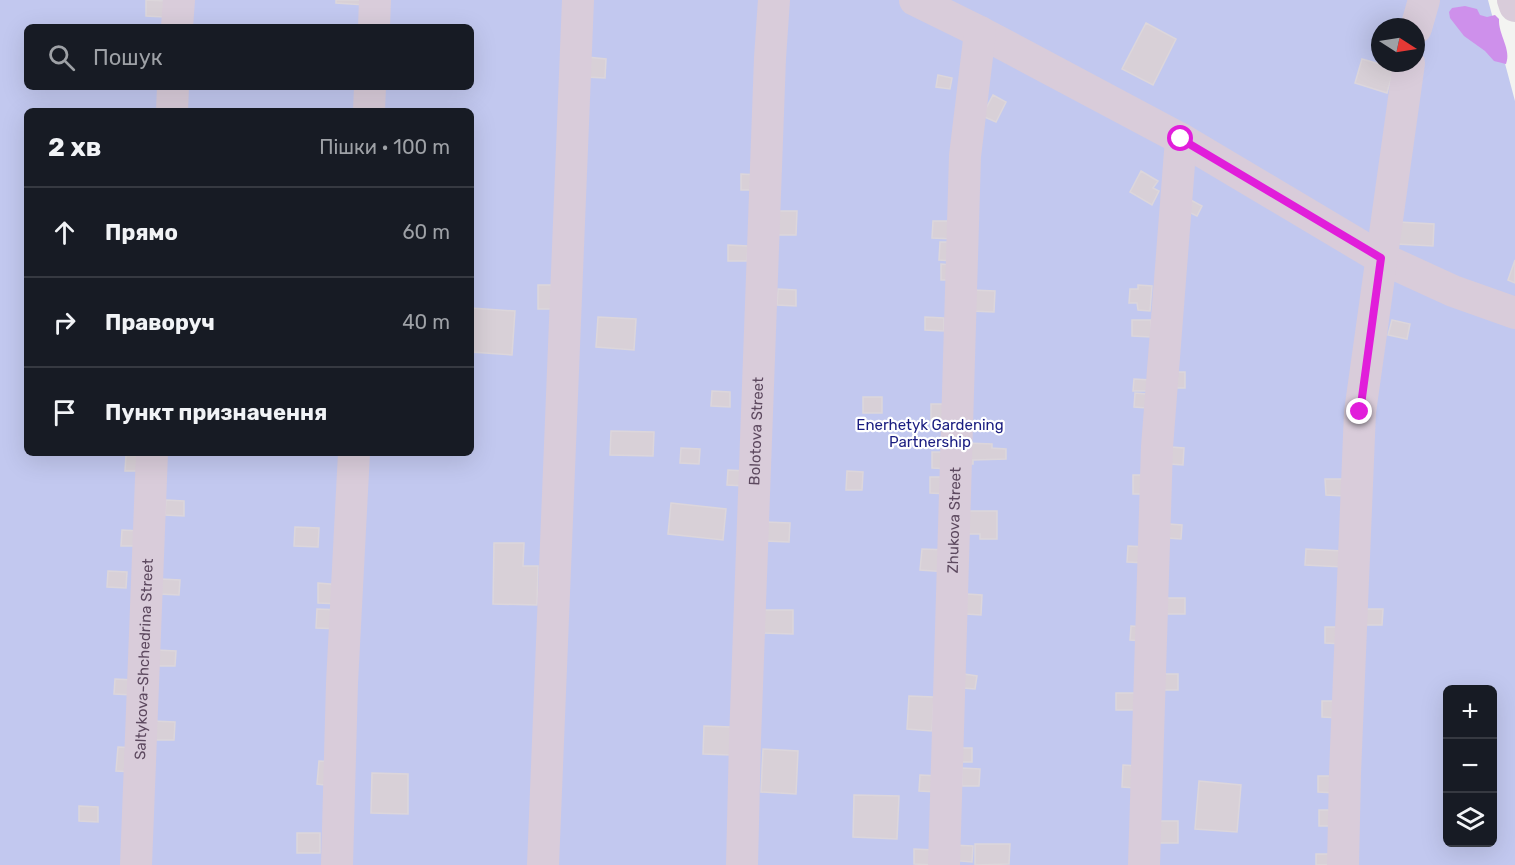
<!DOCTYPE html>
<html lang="uk">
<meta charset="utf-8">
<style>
body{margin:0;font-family:Rubik,sans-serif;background:#242831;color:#f1f3f6}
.controls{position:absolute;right:18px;bottom:18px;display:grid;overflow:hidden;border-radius:9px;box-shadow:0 6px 24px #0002}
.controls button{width:54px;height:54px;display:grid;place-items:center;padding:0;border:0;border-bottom:2px solid #363941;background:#171b24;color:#f1f3f6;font:30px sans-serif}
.compass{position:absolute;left:1371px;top:18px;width:54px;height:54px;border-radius:50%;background:#171b24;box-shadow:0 6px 24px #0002;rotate:102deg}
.stop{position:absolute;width:18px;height:18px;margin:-14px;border:4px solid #e11eda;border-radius:50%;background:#fff}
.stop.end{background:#e11eda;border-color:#fff;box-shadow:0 2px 6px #0008}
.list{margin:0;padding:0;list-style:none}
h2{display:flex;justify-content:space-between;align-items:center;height:78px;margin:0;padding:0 24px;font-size:26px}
h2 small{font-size:20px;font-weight:400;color:#9ea1a6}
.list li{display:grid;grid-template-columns:39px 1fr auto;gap:18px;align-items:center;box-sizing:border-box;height:90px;padding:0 24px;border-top:2px solid #363941}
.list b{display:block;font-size:22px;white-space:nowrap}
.list em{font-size:20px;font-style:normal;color:#9ea1a6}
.icon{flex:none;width:33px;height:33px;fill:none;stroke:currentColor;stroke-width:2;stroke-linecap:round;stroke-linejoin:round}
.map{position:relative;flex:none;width:1515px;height:865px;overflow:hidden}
.search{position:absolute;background:#171b24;box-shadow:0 6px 24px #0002;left:24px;top:24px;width:450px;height:66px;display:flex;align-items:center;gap:15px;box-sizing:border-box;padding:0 21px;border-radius:9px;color:#9ea1a6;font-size:22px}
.panel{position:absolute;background:#171b24;box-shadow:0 6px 24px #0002;left:24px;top:108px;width:450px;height:348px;border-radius:9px}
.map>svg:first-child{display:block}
.green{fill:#c2c8ef;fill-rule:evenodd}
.water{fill:#ce90eb}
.building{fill:#d8d0d7;stroke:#dcd6db;stroke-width:1.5}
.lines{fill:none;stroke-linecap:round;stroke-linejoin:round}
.minor{stroke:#d9ccda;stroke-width:32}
.route{stroke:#e11eda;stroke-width:8}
.labels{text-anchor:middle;stroke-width:4.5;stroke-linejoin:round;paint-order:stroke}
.park-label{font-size:15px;fill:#1a1d80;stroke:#fff}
.street-label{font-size:15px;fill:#5d495f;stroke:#fff}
</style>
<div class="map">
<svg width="1515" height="865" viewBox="0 0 1515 865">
<rect width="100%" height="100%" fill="#f3f4f1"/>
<!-- green -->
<path class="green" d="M0 0H1488L1515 101V865H0ZM27 27H471V87H27ZM1380 27H1416V63H1380ZM27 111H471V453H27ZM1448 690H1492V842H1448Z"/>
<!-- water -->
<path class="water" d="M1465 6 1477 9 1480 15 1487 17 1495 15 1499 19C1498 34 1512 50 1506 64L1494 61 1485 51 1464 36 1450 18 1449 12 1452 8Z"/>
<!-- building -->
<path class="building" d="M146 0 165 1 164 17 146 16Z
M336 0H366L365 5 336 3Z
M1146 23 1176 39 1153 85 1122 69Z
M587 57 606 59 605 78 585 77Z
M1362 59 1394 68 1387 93 1355 83Z
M938 75 952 78 950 89 936 87Z
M993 95 1006 102 996 122 982 116Z
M1141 171 1158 181 1153 188 1159 191 1152 205 1130 192Z
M741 174 760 175 759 190H741Z
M1187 198 1202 206 1197 216 1182 209Z
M778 211H797L796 235H777Z
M933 221H955L954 239 932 238Z
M1399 222 1434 224 1433 246 1397 244Z
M940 242H954L953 261 939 260Z
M728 245 748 246 747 261H728Z
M1515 260V283L1508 280Z
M941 264 953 265V280H941Z
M538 285H557V309H538Z
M1138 285 1152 286 1150 311 1138 310 1137 303H1129L1130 289H1138Z
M778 289 796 290V306L777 305Z
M972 290 995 291 994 312 971 311Z
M471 308 515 311 512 355 471 352Z
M598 317 636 319 634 350 596 347Z
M925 317 944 318V331L925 330Z
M1132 320H1151V337L1132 336Z
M1392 320 1410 324 1407 339 1388 335Z
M1172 372H1185V388H1171Z
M1134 379 1151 380V391H1133Z
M712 391 730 392V407L711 406Z
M1135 393 1147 394 1146 408 1134 407Z
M863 397H882V413H863Z
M931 404H950V421L931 420Z
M611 431 654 432 653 456 610 455Z
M966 443 992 444V448L1006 449V459L973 460V464H965Z
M1171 447 1184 448 1183 465 1170 464Z
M681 448 700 449 699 464 680 463Z
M932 452H951V469L932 468Z
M126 455 145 456 144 471H125Z
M728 470 747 471 746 486 727 485Z
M847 471 863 472 862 490H846Z
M1133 475H1149V494H1133Z
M930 477H949L948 494 930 493Z
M1325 479H1345L1344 496 1326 495Z
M166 500 184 501V516L165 515Z
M671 503 726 509 723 540 668 534Z
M967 511H997V539H980V534H967Z
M766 522 790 523 789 542 765 541Z
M1169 524 1182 525 1181 539 1168 538Z
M295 527 319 528 318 547 294 546Z
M122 530 141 531 140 546H121Z
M494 543H524L523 566H538L537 605 493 604Z
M1128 546 1147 547 1146 563 1127 562Z
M922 549 949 550 948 572 920 570Z
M1306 549 1343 551V567L1305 565Z
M108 571 127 572 126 588 107 587Z
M161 579 180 580 179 595 160 594Z
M318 583 342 585 341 604 318 603Z
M967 594 982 595 981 615 966 614Z
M1166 598H1185V614H1166Z
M317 609 341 610 340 629 316 628Z
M1364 609H1383L1382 625H1364Z
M764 610H793V634L763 633Z
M1131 626 1144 627 1143 641 1130 640Z
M1325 627H1345L1344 644 1325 643Z
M157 650 176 651 175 666H156Z
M964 674 977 676 975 689 963 688Z
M1164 674H1178V690H1163Z
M115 679 134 680 133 695 114 694Z
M1116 693H1138V710H1116Z
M909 696 934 697 932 731 907 729Z
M1322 701H1341V718L1322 717Z
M153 721 175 722 174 740H153Z
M704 726 731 727 730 755 703 754Z
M118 747 137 748 135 772 116 771Z
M959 748H972V762H959Z
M763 749 798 751 796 794 761 792Z
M319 761 334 762 332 786 317 784Z
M1123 765 1138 766 1136 788 1122 787Z
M962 768 980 769 979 786H962Z
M372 773 408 774V814L371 813Z
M920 775 939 776 938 792 919 791Z
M1318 776H1337L1336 793 1318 792Z
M1199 781 1241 785 1237 832 1195 829Z
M854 795 899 796 897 839 853 837Z
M79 806 98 807V822L79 821Z
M1319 810H1338V826H1319Z
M1156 821H1178V843H1156Z
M297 833H320V853H297Z
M975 844H1010L1009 864 975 865Z
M951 845 973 846 972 862 950 860Z
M914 849 934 850 933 865 914 864Z
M1316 854H1336L1335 865H1316Z"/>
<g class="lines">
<!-- minor -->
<g class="minor">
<path d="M915 0 980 32 1181 139 1381 258 1453 291 1515 313"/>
<path d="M1513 0 1515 6"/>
<path d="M177 27 179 0"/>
<path d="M374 27 375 0"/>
<path d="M1416 28 1424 0"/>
<path d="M172 111 173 87"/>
<path d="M369 111 370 87"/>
<path id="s1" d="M136 865 152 453"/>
<path d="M337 865 342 683 354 453"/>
<path d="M543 865 578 0"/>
<path id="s2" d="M742 865 745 740 770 58 774 0"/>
<path id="s3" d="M944 865 965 156 980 32"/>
<path d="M1144 865 1157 447 1181 139"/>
<path d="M1343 865 1345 773 1360 412 1409 63"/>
</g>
</g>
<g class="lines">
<!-- route -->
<path class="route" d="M1181 139 1381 258 1360 412"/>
</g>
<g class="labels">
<!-- park labels -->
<g class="park-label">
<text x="930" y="430">Enerhetyk Gardening<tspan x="930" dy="17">Partnership</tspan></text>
</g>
<!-- street labels -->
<g class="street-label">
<text dy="5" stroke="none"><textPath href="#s2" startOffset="434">Bolotova Street</textPath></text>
<text dy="5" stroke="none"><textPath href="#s3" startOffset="345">Zhukova Street</textPath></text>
<text dy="5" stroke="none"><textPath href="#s1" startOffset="206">Saltykova-Shchedrina Street</textPath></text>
</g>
</g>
</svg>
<div class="controls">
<button>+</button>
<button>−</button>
<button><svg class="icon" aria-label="layers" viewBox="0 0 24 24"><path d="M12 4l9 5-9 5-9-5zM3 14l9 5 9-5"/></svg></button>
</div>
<svg class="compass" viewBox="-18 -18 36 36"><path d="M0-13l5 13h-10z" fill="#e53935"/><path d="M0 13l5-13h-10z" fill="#9ea1a6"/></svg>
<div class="stop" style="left:1181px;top:139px"></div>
<div class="stop end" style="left:1360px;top:412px"></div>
<div class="search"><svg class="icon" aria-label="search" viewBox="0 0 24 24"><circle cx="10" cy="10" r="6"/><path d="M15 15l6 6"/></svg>Пошук</div>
<section class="panel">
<h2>2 хв<small>Пішки · 100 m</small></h2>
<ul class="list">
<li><svg class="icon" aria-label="ahead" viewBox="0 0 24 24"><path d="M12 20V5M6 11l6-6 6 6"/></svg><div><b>Прямо</b></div><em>60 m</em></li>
<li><svg class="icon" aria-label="right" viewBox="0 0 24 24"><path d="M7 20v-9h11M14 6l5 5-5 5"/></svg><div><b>Праворуч</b></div><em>40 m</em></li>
<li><svg class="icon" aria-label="arrive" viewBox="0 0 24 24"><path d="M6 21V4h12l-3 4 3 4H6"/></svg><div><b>Пункт призначення</b></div></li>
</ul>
</section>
</div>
